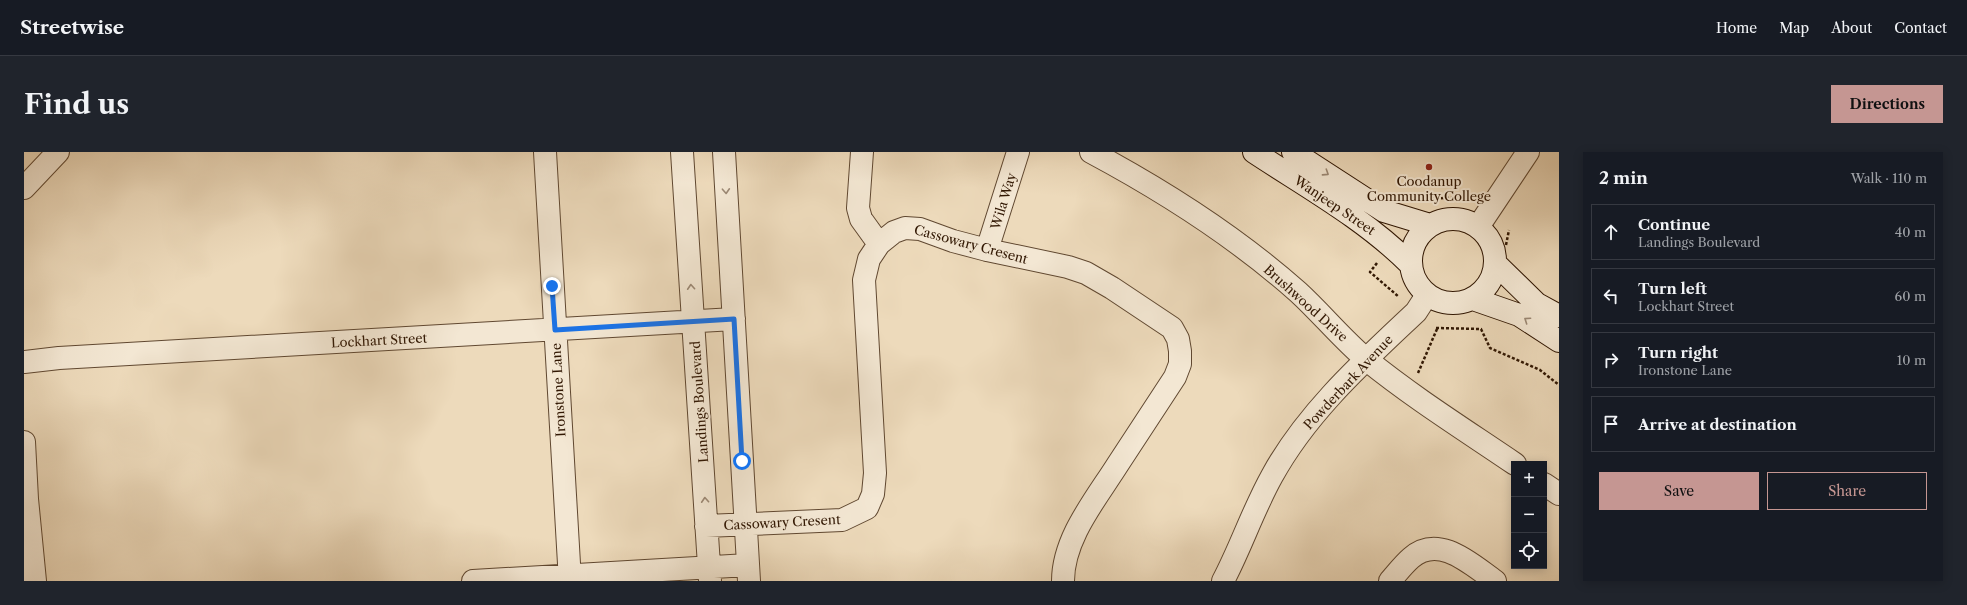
<!DOCTYPE html>
<meta charset="utf-8">
<style>
body{margin:0;font-family:"Libre Caslon Text",serif;background:#20242c;color:#f1f3f6}
.controls{position:absolute;right:12px;bottom:12px;display:grid;overflow:hidden;border-radius:0px;box-shadow:0 2px 10px #0003}
.controls button{width:36px;height:36px;display:grid;place-items:center;padding:0;border:0;border-bottom:1px solid #363941;background:#171b24;color:#f1f3f6;font:20px sans-serif}
.stop{position:absolute;width:12px;height:12px;margin:-9px;border:3px solid #1a73e8;border-radius:50%;background:#fff}
.stop.end{background:#1a73e8;border-color:#fff;box-shadow:0 1px 4px #0008}
.list{margin:0;padding:0;list-style:none}
h2{display:flex;justify-content:space-between;align-items:center;height:52px;margin:0;padding:0 16px;font-size:17px}
h2 small{font-size:13px;font-weight:400;color:#9ea1a6}
.list li{display:grid;grid-template-columns:26px 1fr auto;gap:12px;align-items:center;box-sizing:border-box;height:56px;margin:0 8px 8px;padding:0 8px;border:1px solid #363941;border-radius:0px}
.list b{display:block;font-size:15px;white-space:nowrap}
.list p{margin:0;font-size:13px;white-space:nowrap;color:#9ea1a6}
.list em{font-size:13px;font-style:normal;color:#9ea1a6}
.actions{display:flex;gap:8px;padding:12px 16px}
.actions a{flex:1;padding:9px 0;border:1px solid #c59692;border-radius:0px;text-align:center;font-size:14px;color:#c59692}
.actions .main{background:#c59692;color:#111}
.icon{flex:none;width:22px;height:22px;fill:none;stroke:currentColor;stroke-width:2;stroke-linecap:round;stroke-linejoin:round}
.map{position:relative;flex:none;width:1535px;height:429px;overflow:hidden;border-radius:0px}
header{display:flex;align-items:center;gap:24px;box-sizing:border-box;height:56px;padding:0 20px;background:#171b24;border-bottom:1px solid #363941}
header strong{font-size:19px}
nav{display:flex;gap:22px;margin-inline-start:auto;font-size:14px}
.intro{display:flex;align-items:center;justify-content:space-between;box-sizing:border-box;height:96px;padding:0 24px}
h1{margin:0;font-size:28px}
.button{padding:10px 18px;border-radius:0px;background:#c59692;color:#111;font-size:14px;font-weight:700}
main{display:flex;gap:24px;padding:0 24px}
aside{flex:1;background:#171b24;border-radius:0px;box-shadow:0 2px 10px #0003}
.map>svg:first-child{display:block}
.lines{fill:none;stroke-linecap:round;stroke-linejoin:round}
.minor-casing{stroke:#604831;stroke-width:24}
.secondary-casing{stroke:#311703;stroke-width:24}
.path{stroke:#311703;stroke-width:2.5;stroke-dasharray:3 2;stroke-linecap:butt}
.minor{stroke:#f3e7d3;stroke-width:22}
.secondary{stroke:#f3e7d3;stroke-width:22}
.oneway{stroke:#9c8975}
.route{stroke:#1a73e8;stroke-width:5}
.poi-dot{fill:#8f2418;stroke:#f3e7d3;stroke-width:1.5}
.labels{text-anchor:middle;stroke-width:4;stroke-linejoin:round;paint-order:stroke}
.poi-label{font-size:13px;fill:#311703;stroke:#f3e7d3}
.street-label{font-size:13px;fill:#311703;stroke:#f3e7d3}
</style>
<header>
<strong>Streetwise</strong>
<nav><a>Home</a><a>Map</a><a>About</a><a>Contact</a></nav>
</header>
<div class="intro"><h1>Find us</h1><a class="button">Directions</a></div>
<main>
<div class="map">
<svg width="1535" height="429" viewBox="0 0 1535 429">
<rect width="100%" height="100%" fill="#eddabb"/>
<filter id="stains"><feTurbulence type="fractalNoise" baseFrequency=".005" numOctaves="4"/><feColorMatrix values="0 0 0 0 .2 0 0 0 0 .09 0 0 0 0 .02 0 0 0 .5 -.17"/></filter>
<radialGradient id="worn" r=".72"><stop offset=".6" stop-color="#630" stop-opacity="0"/><stop offset="1" stop-color="#630" stop-opacity=".3"/></radialGradient>
<g class="lines">
<!-- minor casing -->
<g class="minor-casing">
<path id="minor" d="M521 0 546 429
M658 0 686 429
M700 0 725 429
M838 0 834 56 837 67 855 92
M1067 0C1140 39 1212 85 1274 140 1298 162 1318 187 1343 208 1390 246 1441 278 1491 312
M0 36 34 0
M1454 75 1504 0
M963 98 994 0
M0 210 35 206 710 167
M0 290 3 347 11 429
M1520 332 1535 342
M682 374 818 368 843 356 849 342 851 321 840 128 845 107 855 92 870 80 881 76 896 77 929 89 963 98 1044 115 1062 121 1088 136 1148 176 1154 187 1156 199V212L1151 225C1132 254 1113 283 1094 312 1072 347 1039 386 1039 429
M449 429 724 413
M1199 429C1217 395 1229 358 1248 324 1283 260 1339 210 1392 160L1403 143
M1366 429C1373 421 1379 413 1387 406 1415 381 1448 413 1471 429"/>
</g>
<!-- secondary casing -->
<g class="secondary-casing">
<path id="secondary" d="M1230 0C1283 35 1341 67 1386 112
M1269 0 1360 59 1406 73
M1387 109a42 42 0 1 1 84 0a42 42 0 1 1-84 0Z
M1471 111 1513 152 1535 164
M1449 147 1495 163 1535 189"/>
</g>
<!-- path -->
<path class="path" d="M1402 47 1438 45
M1482 93 1485 78
M1353 111 1346 120 1375 145
M1412 176 1457 177 1466 196 1516 218 1535 233
M1394 221 1413 177"/>
<!-- minor -->
<use href="#minor" class="minor"/>
<!-- secondary -->
<use href="#secondary" class="secondary"/>
</g>
<!-- one-way arrows -->
<defs><path id="oneway-chevron" d="M-2-3.5L2.5 0L-2 3.5" fill="none" stroke-width="1.6" stroke-linecap="round" stroke-linejoin="round"/></defs>
<g class="oneway">
<use href="#oneway-chevron" transform="translate(1302 21) rotate(33)"/>
<use href="#oneway-chevron" transform="translate(702 39) rotate(87)"/>
<use href="#oneway-chevron" transform="translate(667 135) rotate(-94)"/>
<use href="#oneway-chevron" transform="translate(1503 168) rotate(-146)"/>
<use href="#oneway-chevron" transform="translate(681 348) rotate(-94)"/>
</g>
<g class="lines">
<!-- route -->
<path class="route" d="M528 134 531 178 710 167 718 309"/>
</g>
<!-- markers -->
<circle class="poi-dot" cx="1405" cy="15" r="4"/>
<g class="labels">
<!-- poi labels -->
<g class="poi-label">
<text x="1405" y="34">Coodanup<tspan x="1405" dy="15">Community College</tspan></text>
</g>
<!-- street labels -->
<g class="street-label">
<text transform="translate(979 49) rotate(-73)" y="5">Wila Way</text>
<text transform="translate(1311 53) rotate(34)" y="5">Wanjeep Street</text>
<text transform="translate(947 92) rotate(15)" y="5">Cassowary Cresent</text>
<text transform="translate(1282 151) rotate(42)" y="5">Brushwood Drive</text>
<text transform="translate(355 188) rotate(-3)" y="5">Lockhart Street</text>
<text transform="translate(1324 230) rotate(-47)" y="5">Powderbark Avenue</text>
<text transform="translate(534 238) rotate(-93)" y="5">Ironstone Lane</text>
<text transform="translate(675 250) rotate(-94)" y="5">Landings Boulevard</text>
<text transform="translate(758 370) rotate(-3)" y="5">Cassowary Cresent</text>
</g>
</g>
<rect width="100%" height="100%" filter="url(#stains)"/>
<rect width="100%" height="100%" fill="url(#worn)"/>
</svg>
<div class="controls">
<button>+</button>
<button>−</button>
<button><svg class="icon" aria-label="locate" viewBox="0 0 24 24"><circle cx="12" cy="12" r="6"/><path d="M12 2v4M12 18v4M2 12h4M18 12h4"/></svg></button>
</div>
<div class="stop" style="left:718px;top:309px"></div>
<div class="stop end" style="left:528px;top:134px"></div>
</div>
<aside>
<h2>2 min<small>Walk · 110 m</small></h2>
<ul class="list">
<li><svg class="icon" aria-label="ahead" viewBox="0 0 24 24"><path d="M12 20V5M6 11l6-6 6 6"/></svg><div><b>Continue</b><p>Landings Boulevard</p></div><em>40 m</em></li>
<li><svg class="icon" aria-label="left" viewBox="0 0 24 24"><path d="M17 20v-9H6M10 6l-5 5 5 5"/></svg><div><b>Turn left</b><p>Lockhart Street</p></div><em>60 m</em></li>
<li><svg class="icon" aria-label="right" viewBox="0 0 24 24"><path d="M7 20v-9h11M14 6l5 5-5 5"/></svg><div><b>Turn right</b><p>Ironstone Lane</p></div><em>10 m</em></li>
<li><svg class="icon" aria-label="arrive" viewBox="0 0 24 24"><path d="M6 21V4h12l-3 4 3 4H6"/></svg><div><b>Arrive at destination</b></div></li>
</ul>
<div class="actions"><a class="main">Save</a><a>Share</a></div>
</aside>
</main>
